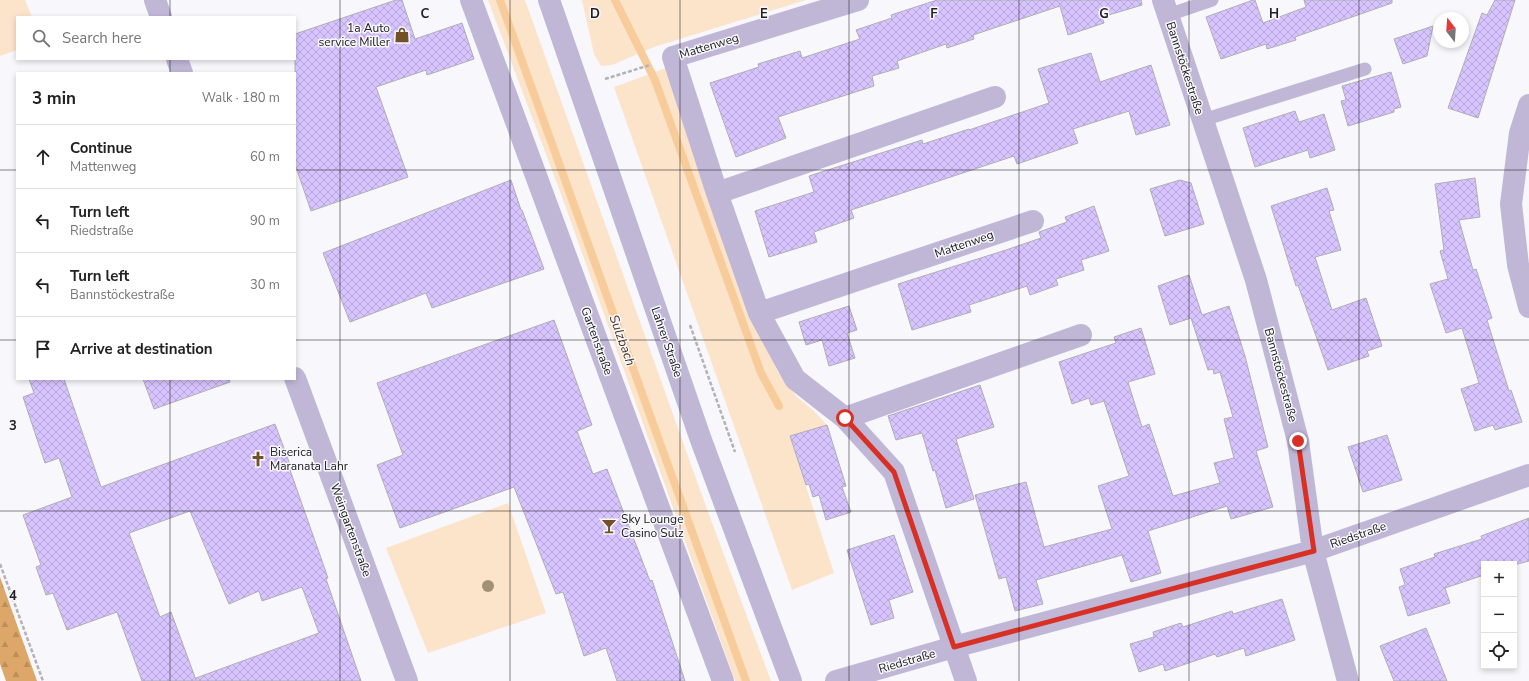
<!DOCTYPE html>
<meta charset="utf-8">
<style>
body{margin:0;font-family:"Nunito Sans",sans-serif;background:#f2f2f2;color:#222}
.controls{position:absolute;right:12px;bottom:12px;display:grid;overflow:hidden;border-radius:0px;box-shadow:0 2px 6px #0003}
.controls button{width:36px;height:36px;display:grid;place-items:center;padding:0;border:0;border-bottom:1px solid #e0e0e0;background:#fff;color:#222;font:20px sans-serif}
.compass{position:absolute;left:1433px;top:12px;width:36px;height:36px;border-radius:50%;background:#fff;box-shadow:0 2px 6px #0003;rotate:343deg}
.stop{position:absolute;width:12px;height:12px;margin:-9px;border:3px solid #d93025;border-radius:50%;background:#fff}
.stop.end{background:#d93025;border-color:#fff;box-shadow:0 1px 4px #0008}
.list{margin:0;padding:0;list-style:none}
h2{display:flex;justify-content:space-between;align-items:center;height:52px;margin:0;padding:0 16px;font-size:17px}
h2 small{font-size:13px;font-weight:400;color:#767676}
.list li{display:grid;grid-template-columns:26px 1fr auto;gap:12px;align-items:center;box-sizing:border-box;height:64px;padding:0 16px;border-top:1px solid #e0e0e0}
.list b{display:block;font-size:15px;white-space:nowrap}
.list p{margin:0;font-size:13px;white-space:nowrap;color:#767676}
.list em{font-size:13px;font-style:normal;color:#767676}
.icon{flex:none;width:22px;height:22px;fill:none;stroke:currentColor;stroke-width:2;stroke-linecap:round;stroke-linejoin:round}
.map{position:relative;flex:none;width:1529px;height:681px;overflow:hidden}
.search{position:absolute;background:#fff;box-shadow:0 2px 6px #0003;left:16px;top:16px;width:280px;height:44px;display:flex;align-items:center;gap:10px;box-sizing:border-box;padding:0 14px;border-radius:0px;color:#767676;font-size:15px}
.panel{position:absolute;background:#fff;box-shadow:0 2px 6px #0003;left:16px;top:72px;width:280px;height:308px;border-radius:0px}
.map>svg:first-child{display:block}
.grass{fill:#fbe4ca}
.forest{fill:url(#forest-firs)}
.lines{fill:none;stroke-linecap:round;stroke-linejoin:round}
.stream{stroke:#f7cc9a;stroke-width:8}
.building{fill:url(#building-cross-hatch);stroke:#afaeb3;fill-rule:evenodd}
.path{stroke:#b3b2b6;stroke-width:2.5;stroke-dasharray:4 2;stroke-linecap:butt}
.service{stroke:#c0b7d7;stroke-width:13}
.minor{stroke:#c0b7d7;stroke-width:22}
.tertiary{stroke:#c0b7d7;stroke-width:22}
.tree{fill:#a39075}
.route{stroke:#d93025;stroke-width:5}
.grid{fill:none;stroke:#212123;stroke-width:1;stroke-opacity:0.55}
.labels{text-anchor:middle;stroke-width:3;stroke-linejoin:round;paint-order:stroke}
.poi-label{font-size:12px;fill:#212123;stroke:#f8f7fc;text-anchor:start}
.street-label{font-size:12px;fill:#212123;stroke:#f8f7fc}
.water-label{font-size:13px;font-style:italic;fill:#4a3318;stroke:#f8f7fc}
.grid-label{font-size:13px;text-anchor:middle;font-weight:bold;fill:#212123;stroke:#f8f7fc;stroke-width:3;stroke-linejoin:round;paint-order:stroke}
</style>
<div class="map">
<svg width="1529" height="681" viewBox="0 0 1529 681">
<defs>
<pattern id="forest-firs" width="22" height="20" patternUnits="userSpaceOnUse"><rect width="22" height="20" fill="#dca768"/><path d="M5 1l3.5 6h-7zM16 11l3.5 6h-7z" fill="#bc8f5a"/></pattern>
<pattern id="building-cross-hatch" width="8" height="8" patternUnits="userSpaceOnUse"><rect width="8" height="8" fill="#d7c4fe"/><path d="M0 0l8 8M0 8l8-8" fill="none" stroke="#b8a8d9"/></pattern>
</defs>
<rect width="100%" height="100%" fill="#f8f7fc"/>
<!-- grass -->
<path class="grass" d="M0 0H25L32 17H17V50L0 56Z
M488 0H525L704 501 771 681H735L561 194Z
M582 0H806L654 47 612 65 601 66 594 54Z
M666 68 738 277 778 372 796 396 814 411 827 425 790 437 834 573 792 590 614 87Z
M508 503 546 613 428 653 386 548Z"/>
<!-- forest -->
<path class="forest" d="M0 577 37 681H6L0 664Z"/>
<g class="lines">
<!-- stream -->
<path class="stream" d="M500 0 746 681
M615 0 655 80 761 373 779 406"/>
</g>
<!-- building -->
<path class="building" d="M396 0H402L415 39 462 23 474 59 427 75 426 70 376 87 408 177 311 211 295 164V34Z
M937 0H1141L1142 5 1102 17 1104 23 1068 35 1060 6 973 35 974 39 947 48 946 44 897 61 899 68 872 76 874 86 778 117 786 138 736 157 710 83 759 67 758 64 800 51 802 58 860 39 856 30 892 18 891 15Z
M1253 0H1255L1263 23 1306 7 1304 0H1392V3L1295 37 1296 40 1267 49 1266 44 1221 59 1206 17Z
M1495 0H1515L1478 118 1448 108 1482 13 1487 15Z
M1433 26 1427 56 1403 64 1394 39Z
M1091 53 1100 82 1151 65 1170 125 1136 135 1129 111 1073 129 1078 143 1017 164 1014 156 851 210 854 218 814 232 817 242 769 257 755 211 814 192 809 176 922 140 923 144 969 129V130L1049 103 1038 69Z
M1391 72 1401 107 1394 109V112L1348 126 1341 101 1346 100 1342 86Z
M1295 111 1299 122 1324 114 1335 150 1310 158 1308 150 1255 167 1243 128Z
M1475 178 1480 217 1459 220 1473 270 1476 269 1492 318 1487 320 1509 391 1511 390 1522 422 1495 430 1493 425 1475 431 1461 389 1479 383 1462 328 1446 333 1430 284 1448 279 1440 251 1444 250 1435 184Z
M511 180 521 210H522L544 269 432 308 426 293 350 322 323 253Z
M1180 180 1191 183 1204 224 1165 236 1150 189Z
M1327 188 1334 210 1329 211 1341 250 1315 257 1332 310 1366 298 1382 346 1367 351 1369 356 1328 370 1298 285 1296 286 1271 206Z
M1094 206 1109 251 1081 260 1084 270 1056 279 1058 285 1030 295 1027 286 969 305 971 312 912 330 898 284 1006 250 1041 238 1039 232 1067 222 1065 217Z
M1189 275 1202 315 1229 306 1245 356 1268 447 1256 451 1273 507 1231 519 1227 506 1148 531 1161 573 1131 582 1122 555 1036 580 1043 604 1015 611 1006 577 999 579 975 495 1026 482 1044 547 1112 529 1098 486 1129 476 1104 401 1091 405 1089 398 1072 404 1059 362 1116 343 1114 337 1141 328 1155 374 1128 382 1142 427 1149 424 1173 496 1220 483 1214 463 1234 458 1224 419 1233 417 1220 372 1214 374 1213 369 1208 370 1191 318 1170 325 1158 286Z
M849 306 857 330 847 333 855 358 829 366 822 340 806 345 799 322Z
M554 320 592 425 577 431 593 474 607 469 650 581 652 580 685 681H617L606 648 584 656 563 592 556 594 514 487 400 528 377 465 403 455 377 383Z
M29 379H64L101 487 275 424 292 470H290L328 578 326 579 361 681H142L117 612 67 630 53 593 46 595 36 567 41 565 23 515 72 497 59 458 45 463 23 397 34 393ZM190 511 229 604 259 591 262 601 302 587 319 633 196 678V680L171 612 160 617 129 533Z
M143 379H229L230 382 154 409Z
M980 385 994 427 956 439 974 499 946 508 935 470 933 471 922 433 896 440 888 416Z
M827 425 846 486 842 487 851 512 826 520 819 495 813 497 809 484 806 485 790 436Z
M1387 435 1402 480 1363 492 1348 447Z
M1529 518V561L1514 565V564H1484V575L1445 588 1450 603 1408 616 1399 587 1405 585 1400 569 1435 557 1434 554 1482 539 1481 536Z
M894 535 913 592 889 600 894 618 871 625 847 550Z
M1282 599 1295 640 1246 656 1244 648 1217 657 1215 654 1165 671 1163 664 1139 672 1130 644 1154 637 1153 632 1181 623 1183 627 1232 611 1233 614Z
M1426 628 1447 681H1394L1380 646Z"/>
<g class="lines">
<!-- path -->
<path class="path" d="M605 79 650 65
M690 325 735 452
M0 564 43 681"/>
<!-- service -->
<path class="service" d="M1168 15 1212 0
M1203 120 1365 69"/>
<!-- minor -->
<path class="minor" d="M155 0 161 17
M471 0 723 681
M858 0 673 57 717 193 759 313 795 379 845 418 894 472 966 681
M1163 0 1256 280 1298 441 1313 551 1348 681
M177 59 182 73
M1529 105 1520 133 1511 204 1518 265 1529 307
M717 193 995 97
M759 313 1033 221
M295 378 407 681
M845 418 1081 335
M836 681 954 647 1313 551 1529 475"/>
<!-- tertiary -->
<path class="tertiary" d="M549 0 701 440 791 681"/>
</g>
<!-- trees -->
<circle class="tree" cx="488" cy="586" r="6"/>
<g class="lines">
<!-- route -->
<path class="route" d="M845 418 894 472 954 647 1314 551 1298 441"/>
</g>
<!-- grid -->
<path class="grid" d="M170 0V17M340 0V681M510 0V681M680 0V681M849 0V681M1019 0V681M1189 0V681M1359 0V681M170 59V73M0 170H17M295 170H1529M0 340H17M295 340H1529M170 379V681M0 511H1529"/>
<!-- icons -->
<defs>
<g id="shop-bare" transform="scale(1.2)"><path d="M-5-2.5h2.3a2.7 3.5 0 0 1 5.4 0H5L5.5 6h-11ZM-1.5-2.5h3a1.5 2.3 0 0 0-3 0Z" fill="#735128" stroke="#f8f7fc" stroke-width="2.5" paint-order="stroke"/></g>
<g id="church-bare" transform="scale(1.2)"><path d="M-1.2-6h2.4v3.5h3.3v2.4h-3.3V6h-2.4V-.1h-3.3v-2.4h3.3Z" fill="#735128" stroke="#f8f7fc" stroke-width="2.5" paint-order="stroke"/></g>
<g id="bar-bare" transform="scale(1.2)"><path d="M-6-5H6L.8 .8V4.5H3.5V6h-7V4.5H-.8V.8Z" fill="#735128" stroke="#f8f7fc" stroke-width="2.5" paint-order="stroke"/></g>
</defs>
<g fill-rule="evenodd">
<use href="#shop-bare" x="402" y="35"/>
<use href="#church-bare" x="258" y="459"/>
<use href="#bar-bare" x="609" y="526"/>
</g>
<g class="labels">
<!-- poi labels -->
<g class="poi-label">
<text x="390" y="32" text-anchor="end">1a Auto<tspan x="390" dy="14">service Miller</tspan></text>
<text x="270" y="456">Biserica<tspan x="270" dy="14">Maranata Lahr</tspan></text>
<text x="621" y="523">Sky Lounge<tspan x="621" dy="14">Casino Sulz</tspan></text>
</g>
<!-- street labels -->
<g class="street-label">
<text transform="translate(709 46) rotate(-17)" y="4">Mattenweg</text>
<text transform="translate(1185 68) rotate(72)" y="4">Bannstöckestraße</text>
<text transform="translate(964 244) rotate(-19)" y="4">Mattenweg</text>
<text transform="translate(597 341) rotate(70)" y="4">Gartenstraße</text>
<text transform="translate(667 342) rotate(71)" y="4">Lahrer Straße</text>
<text transform="translate(1281 375) rotate(75)" y="4">Bannstöckestraße</text>
<text transform="translate(351 530) rotate(70)" y="4">Weingartenstraße</text>
<text transform="translate(1358 535) rotate(-19)" y="4">Riedstraße</text>
<text transform="translate(907 661) rotate(-16)" y="4">Riedstraße</text>
</g>
<!-- water labels -->
<g class="water-label">
<text transform="translate(623 340) rotate(70)" y="5">Sulzbach</text>
</g>
</g>
<g class="grid-label">
<text x="425" y="18">C</text>
<text x="595" y="18">D</text>
<text x="764" y="18">E</text>
<text x="934" y="18">F</text>
<text x="1104" y="18">G</text>
<text x="1274" y="18">H</text>
<text x="13" y="430">3</text>
<text x="13" y="600">4</text>
</g>
</svg>
<div class="controls">
<button>+</button>
<button>−</button>
<button><svg class="icon" aria-label="locate" viewBox="0 0 24 24"><circle cx="12" cy="12" r="6"/><path d="M12 2v4M12 18v4M2 12h4M18 12h4"/></svg></button>
</div>
<svg class="compass" viewBox="-18 -18 36 36"><path d="M0-13l5 13h-10z" fill="#e53935"/><path d="M0 13l5-13h-10z" fill="#767676"/></svg>
<div class="stop" style="left:845px;top:418px"></div>
<div class="stop end" style="left:1298px;top:441px"></div>
<div class="search"><svg class="icon" aria-label="search" viewBox="0 0 24 24"><circle cx="10" cy="10" r="6"/><path d="M15 15l6 6"/></svg>Search here</div>
<section class="panel">
<h2>3 min<small>Walk · 180 m</small></h2>
<ul class="list">
<li><svg class="icon" aria-label="ahead" viewBox="0 0 24 24"><path d="M12 20V5M6 11l6-6 6 6"/></svg><div><b>Continue</b><p>Mattenweg</p></div><em>60 m</em></li>
<li><svg class="icon" aria-label="left" viewBox="0 0 24 24"><path d="M17 20v-9H6M10 6l-5 5 5 5"/></svg><div><b>Turn left</b><p>Riedstraße</p></div><em>90 m</em></li>
<li><svg class="icon" aria-label="left" viewBox="0 0 24 24"><path d="M17 20v-9H6M10 6l-5 5 5 5"/></svg><div><b>Turn left</b><p>Bannstöckestraße</p></div><em>30 m</em></li>
<li><svg class="icon" aria-label="arrive" viewBox="0 0 24 24"><path d="M6 21V4h12l-3 4 3 4H6"/></svg><div><b>Arrive at destination</b></div></li>
</ul>
</section>
</div>
